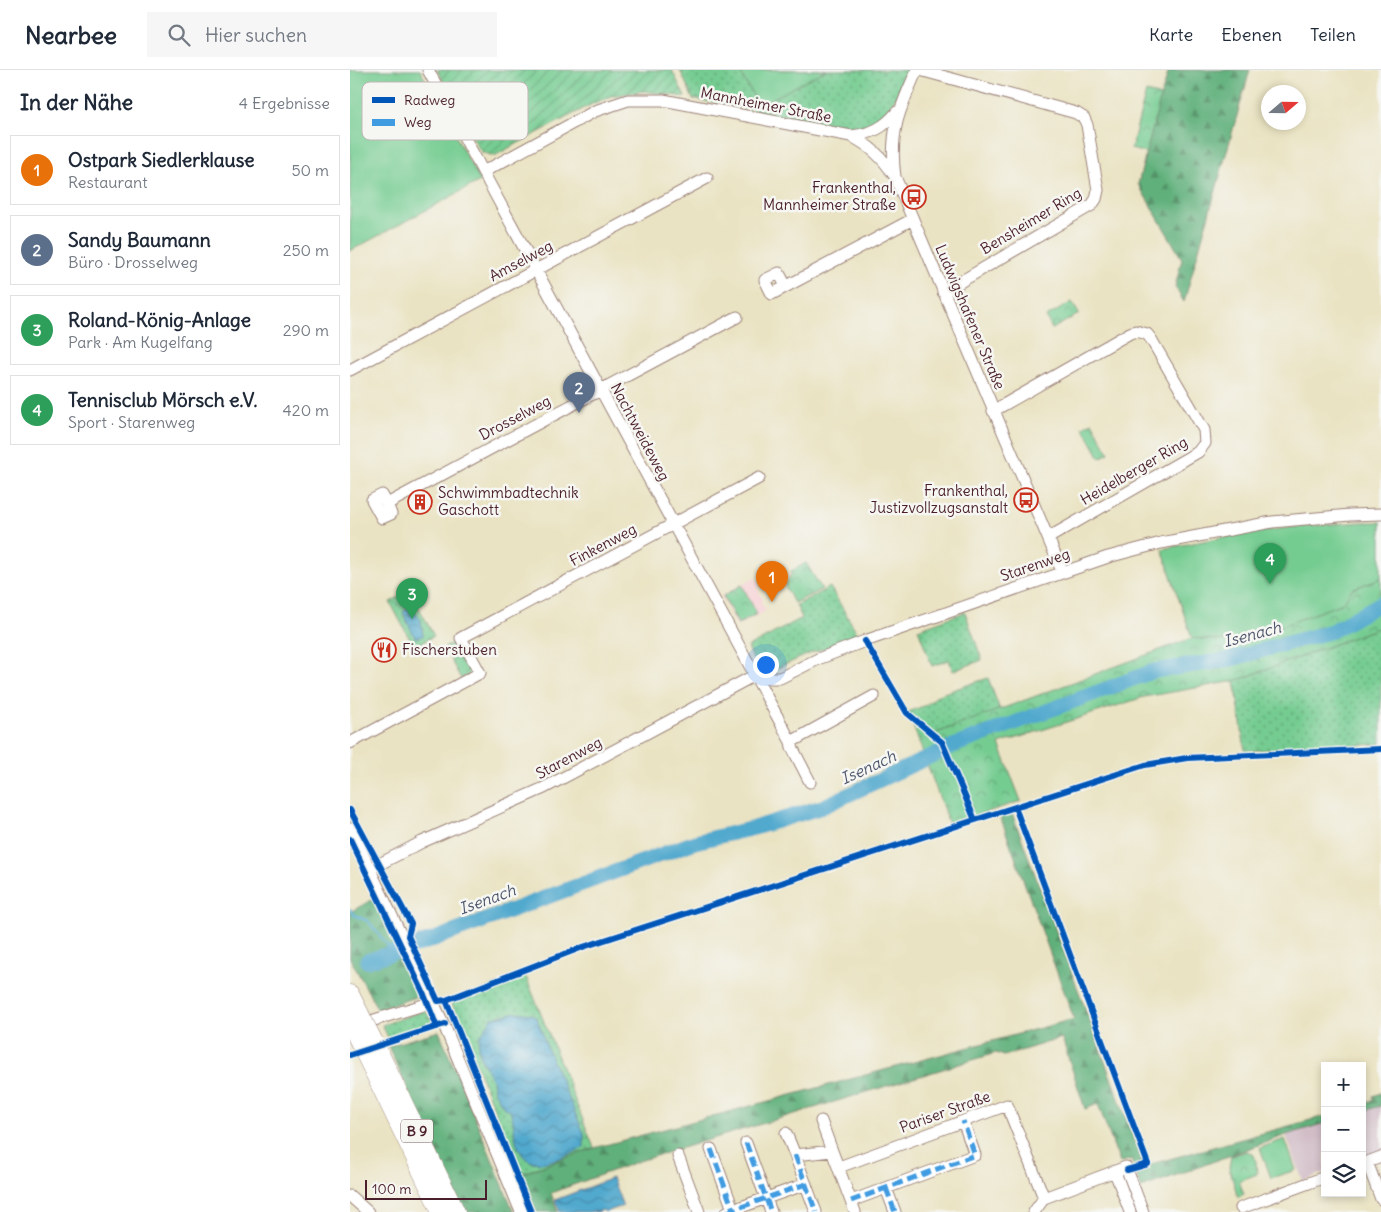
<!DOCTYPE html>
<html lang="de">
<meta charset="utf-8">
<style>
body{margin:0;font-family:Delius,sans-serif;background:#f6f6f7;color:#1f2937}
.controls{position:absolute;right:15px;bottom:15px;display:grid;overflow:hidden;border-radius:0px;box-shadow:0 2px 8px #0003}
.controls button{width:45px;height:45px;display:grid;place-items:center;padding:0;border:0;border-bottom:1px solid #e0e1e3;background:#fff;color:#1f2937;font:25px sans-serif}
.compass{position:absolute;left:911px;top:15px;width:45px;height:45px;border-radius:50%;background:#fff;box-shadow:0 2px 8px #0003;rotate:70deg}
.scale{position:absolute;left:15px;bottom:12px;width:122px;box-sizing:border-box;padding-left:5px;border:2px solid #4a1f2b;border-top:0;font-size:14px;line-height:18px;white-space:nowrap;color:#4a1f2b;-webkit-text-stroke:4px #f6f6f2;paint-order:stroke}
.you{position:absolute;left:415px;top:594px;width:18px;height:18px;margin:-12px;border:4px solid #fff;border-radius:50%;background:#1a73e8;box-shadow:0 0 0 8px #1a73e833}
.badge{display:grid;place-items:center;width:32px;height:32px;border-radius:50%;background:#1a73e8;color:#fff;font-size:16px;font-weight:700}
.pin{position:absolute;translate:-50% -41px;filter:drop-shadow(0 1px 2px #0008)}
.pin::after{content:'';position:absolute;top:26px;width:18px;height:15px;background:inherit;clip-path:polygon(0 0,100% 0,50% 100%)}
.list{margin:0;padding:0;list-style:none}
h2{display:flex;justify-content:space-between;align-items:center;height:65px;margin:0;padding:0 20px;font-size:21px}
h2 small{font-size:16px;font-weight:400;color:#747a83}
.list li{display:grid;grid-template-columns:32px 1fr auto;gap:15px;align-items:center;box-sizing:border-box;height:70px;margin:0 10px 10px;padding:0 10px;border:1px solid #e0e1e3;border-radius:0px}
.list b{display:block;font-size:19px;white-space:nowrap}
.list p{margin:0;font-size:16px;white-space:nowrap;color:#747a83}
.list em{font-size:16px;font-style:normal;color:#747a83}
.icon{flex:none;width:28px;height:28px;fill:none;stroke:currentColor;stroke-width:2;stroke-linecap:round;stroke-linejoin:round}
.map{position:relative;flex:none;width:1031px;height:1142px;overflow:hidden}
header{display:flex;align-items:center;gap:30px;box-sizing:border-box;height:70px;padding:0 25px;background:#fff;border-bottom:1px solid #e0e1e3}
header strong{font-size:24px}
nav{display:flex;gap:28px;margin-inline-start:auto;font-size:18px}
.search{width:350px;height:45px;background:#f6f6f7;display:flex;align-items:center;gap:12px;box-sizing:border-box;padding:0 18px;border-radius:0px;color:#747a83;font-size:19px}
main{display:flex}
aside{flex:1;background:#fff}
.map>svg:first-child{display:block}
.built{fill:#f7cfd3}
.industrial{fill:#d2bdc7}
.grass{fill:url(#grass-dots);stroke:#60765e}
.forest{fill:url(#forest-firs);stroke:#556853}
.park{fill:url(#park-crowns);stroke:#60765e}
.garden{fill:url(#garden-furrows);stroke:#60765e}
.pitch{fill:#75cc91;stroke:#60765e}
.water{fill:url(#water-waves);stroke:#4e647c}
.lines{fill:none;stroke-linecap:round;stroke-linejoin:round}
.stream{stroke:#51a9ce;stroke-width:2.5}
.river{stroke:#51a9ce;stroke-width:15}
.minor-casing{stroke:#9a8177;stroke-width:13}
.highway-casing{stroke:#9a8177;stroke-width:19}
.minor{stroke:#fff;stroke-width:11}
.highway{stroke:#fff;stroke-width:18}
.highway-bridge-casing{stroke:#9a8177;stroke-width:19;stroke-linecap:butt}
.highway-bridge{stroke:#fff;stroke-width:18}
.quiet{stroke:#409be1;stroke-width:5;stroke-dasharray:10 5;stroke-linecap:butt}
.cycleway-casing{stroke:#f6f6f2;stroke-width:9}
.cycleway{stroke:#0057b8;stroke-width:6}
.labels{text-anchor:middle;stroke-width:5;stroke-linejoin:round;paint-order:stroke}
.shield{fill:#f6f6f2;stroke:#7e6067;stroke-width:1}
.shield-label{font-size:14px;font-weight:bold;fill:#4a1f2b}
.street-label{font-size:15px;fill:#4a1f2b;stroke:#f6f6f2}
.poi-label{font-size:15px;fill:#4a1f2b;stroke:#f6f6f2;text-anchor:end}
.water-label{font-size:16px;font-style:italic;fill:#4d566c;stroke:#f6f6f2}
.key{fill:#f6f6f2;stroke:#c2b6b6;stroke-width:1}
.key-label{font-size:14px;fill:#4a1f2b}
</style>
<header>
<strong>Nearbee</strong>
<div class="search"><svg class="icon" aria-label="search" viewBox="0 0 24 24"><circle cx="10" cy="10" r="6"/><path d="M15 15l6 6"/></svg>Hier suchen</div>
<nav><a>Karte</a><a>Ebenen</a><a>Teilen</a></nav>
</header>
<main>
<aside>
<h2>In der Nähe<small>4 Ergebnisse</small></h2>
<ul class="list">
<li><span class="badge" style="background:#e8710a">1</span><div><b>Ostpark Siedlerklause</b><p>Restaurant</p></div><em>50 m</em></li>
<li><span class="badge" style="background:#5c6f8a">2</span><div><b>Sandy Baumann</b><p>Büro · Drosselweg</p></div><em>250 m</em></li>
<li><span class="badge" style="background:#2e9e5b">3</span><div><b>Roland-König-Anlage</b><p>Park · Am Kugelfang</p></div><em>290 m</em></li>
<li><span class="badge" style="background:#2e9e5b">4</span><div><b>Tennisclub Mörsch e.V.</b><p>Sport · Starenweg</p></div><em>420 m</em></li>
</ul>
</aside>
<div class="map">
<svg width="1031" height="1142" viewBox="0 0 1031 1142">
<defs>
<pattern id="grass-dots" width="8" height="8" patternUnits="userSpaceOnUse" patternTransform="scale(1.25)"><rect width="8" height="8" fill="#75cc91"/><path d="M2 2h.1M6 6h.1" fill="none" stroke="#62a577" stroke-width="1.8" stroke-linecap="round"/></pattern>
<pattern id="forest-firs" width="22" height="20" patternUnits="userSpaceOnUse" patternTransform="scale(1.25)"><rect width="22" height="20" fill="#60b07b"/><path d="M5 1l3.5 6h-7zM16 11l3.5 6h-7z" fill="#518f65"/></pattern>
<pattern id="park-crowns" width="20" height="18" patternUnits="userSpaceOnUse" patternTransform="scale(1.25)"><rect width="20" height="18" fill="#75cc91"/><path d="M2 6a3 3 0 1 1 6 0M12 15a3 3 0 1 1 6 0" fill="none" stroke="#62a577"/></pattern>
<pattern id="garden-furrows" width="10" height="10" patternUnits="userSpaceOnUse" patternTransform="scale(1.25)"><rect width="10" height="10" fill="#75cc91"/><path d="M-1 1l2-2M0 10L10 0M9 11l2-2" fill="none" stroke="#62a577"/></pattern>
<pattern id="water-waves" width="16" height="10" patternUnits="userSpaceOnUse" patternTransform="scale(1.25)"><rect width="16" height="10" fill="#51a9ce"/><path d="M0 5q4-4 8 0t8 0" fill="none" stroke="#4589a7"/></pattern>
</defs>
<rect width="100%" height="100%" fill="#f6f6f2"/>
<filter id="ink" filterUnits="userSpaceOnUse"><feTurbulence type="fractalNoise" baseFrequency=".02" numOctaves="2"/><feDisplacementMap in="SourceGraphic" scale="10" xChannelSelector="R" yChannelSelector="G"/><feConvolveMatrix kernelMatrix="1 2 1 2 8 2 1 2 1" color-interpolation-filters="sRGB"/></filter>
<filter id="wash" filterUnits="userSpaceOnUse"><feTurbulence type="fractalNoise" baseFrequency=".0096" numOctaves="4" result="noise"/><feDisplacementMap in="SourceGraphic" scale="20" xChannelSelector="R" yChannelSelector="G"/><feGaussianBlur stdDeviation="1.12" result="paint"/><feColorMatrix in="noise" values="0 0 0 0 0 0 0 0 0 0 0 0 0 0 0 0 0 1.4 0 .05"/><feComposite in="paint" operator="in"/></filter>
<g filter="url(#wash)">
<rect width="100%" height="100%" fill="#eae3c3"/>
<!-- built -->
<path class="built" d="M405 507 410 516 407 518 413 530 411 532 416 541 387 556 371 526Z"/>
<!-- industrial -->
<path class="industrial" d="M1031 1036V1080L1012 1088V1041Z
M975 1053V1102L953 1111 936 1065Z"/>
<!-- grass -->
<path class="grass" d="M330 0H559L551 19 533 47 518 55 506 57 474 53 343 29Z
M480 517 509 566 461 583 421 601C406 602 403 589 398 577L452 548 446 535Z
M615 542 632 590 603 601 599 590 582 596 568 559Z
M1031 557V674L895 681 885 611Z
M638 608 650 640 581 665 561 650 558 642 576 635 588 625Z
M175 904 244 1078 170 1104 101 932Z
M73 941 77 942 82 951 83 956 39 969 32 955Z"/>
<!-- forest -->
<path class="forest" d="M819 0H900L834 232 825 217 832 189 788 114 809 32Z
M662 743 794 1096 975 1046V1053L936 1065 791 1118 781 1089 770 1093 748 1034 735 1039 712 968 654 986 646 983 289 1091 201 1123 208 1142H185L170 1104 244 1078 724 949 650 746Z
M25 828 71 925 28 940 0 888V842Z
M89 961 164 1142H114L38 976Z
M1031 1023V1036L1012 1041V1034L1024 1030 1023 1026Z"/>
<!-- park -->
<path class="park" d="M796 22 811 26 796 83 781 79Z
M722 232 729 244 702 259 696 247Z
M742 352 759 383 750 388 733 357Z
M456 493 472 519 444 533 435 516 442 503 441 501Z
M1031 508V557L885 611 794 627 649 674 671 731 599 754 561 650 581 665 842 568 890 572 1002 519Z
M392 515 407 544 388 554 373 526Z
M60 521 84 566 64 577 40 532Z
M108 570 125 601 111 609 94 578Z
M897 1081 904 1085 906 1092 907 1104 889 1111 894 1124 888 1127 879 1098 881 1086Z"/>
<!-- garden -->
<path class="garden" d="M87 0H322L335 27 294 21 261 26 242 34 144 86 132 82 128 77Z"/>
<!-- pitch -->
<path class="pitch" d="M0 0H70L130 111 0 181Z
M389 0H476L409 36Z
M1013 452H1031V508L1002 519 993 533 890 572 842 568 812 479 889 464 945 457Z
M935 1069 946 1100 921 1108 910 1078Z"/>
<!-- water -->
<path class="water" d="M60 536 71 550 73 566 65 568C62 561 55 548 53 542Z
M167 942 181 944 187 948 198 980 234 1063V1077C227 1082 220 1084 213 1087 197 1093 178 1099 169 1079 163 1066 165 1053 160 1040L154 1038 144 1021 142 1010 131 988 128 977 130 966 142 948Z
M262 1108 273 1136 255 1142 253 1140 247 1142H210L205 1130Z"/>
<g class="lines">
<!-- stream -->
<path class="stream" d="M0 839 4 845 18 851 43 882"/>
<!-- river -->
<path class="river" d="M17 891 79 871 345 772 404 758 472 737 603 676 804 601 877 590 982 561 1031 533"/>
</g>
</g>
<g filter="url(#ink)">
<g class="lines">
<!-- minor casing -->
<g class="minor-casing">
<path id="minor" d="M78 0 441 672 442 677 460 712
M567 0C549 40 539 62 545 107L712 501
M570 0 726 43 734 48 737 55 748 120 746 129 742 135 593 222
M501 66C519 75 532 86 543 104
M133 102 245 41 278 30H313L501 66C521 64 534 58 547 42
M436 216 429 203 415 210 422 224 563 149
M0 300 357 108
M643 341 780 263 786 261 797 264 801 269 854 360 855 373 848 382 698 468
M37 434 41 444 32 448 22 430 32 425 37 434 387 247
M441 672 524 626
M0 673 130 603 111 568 409 408
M0 758 94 955 171 1142
M20 799 72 772 194 718 405 605 419 608H430L468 589 515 571 758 487 811 473 922 452 1000 445 1031 444
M8 955 83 932
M436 1063 445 1085 482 1081 471 1051
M396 1073 421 1142
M361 1079 384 1142
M482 1081 505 1142
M445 1085 466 1142
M328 1086 349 1142
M1017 1092 1031 1129
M1012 1094 1031 1087
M489 1097 657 1035 694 1128 684 1142
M765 1102 780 1142
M536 1118 545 1142
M0 1126 18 1142
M694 1128 776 1097 793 1142
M501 1131 625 1085 613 1051
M891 1138 975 1107
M377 1142 456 1114"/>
</g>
<!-- highway casing -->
<g class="highway-casing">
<path id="highway" d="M0 924 10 944
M28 980 106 1142
M15 984 91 1142"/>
</g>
<!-- minor -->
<use href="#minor" class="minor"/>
<!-- highway -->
<use href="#highway" class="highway"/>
<!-- highway-bridge casing -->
<g class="highway-bridge-casing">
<path id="highway-bridge" d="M10 944 28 980
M0 953 15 984"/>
</g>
<!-- highway-bridge -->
<use href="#highway-bridge" class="highway-bridge"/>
<!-- quiet -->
<path class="quiet" d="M396 1073 421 1142
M361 1079 384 1142
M445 1085 466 1142
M536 1118 545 1142
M501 1131 625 1085 613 1051
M377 1142 456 1114"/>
<!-- cycleway casing -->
<g class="cycleway-casing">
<path id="cycleway" d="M515 571 557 643 592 672 625 750
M665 737 798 1094 777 1100
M0 740 61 854 58 866 88 931 96 930 233 877 795 695 837 688 1031 679
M0 769 73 922 87 957
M96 930 181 1142
M0 985 95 954"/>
</g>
<!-- cycleway -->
<use href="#cycleway" class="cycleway"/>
</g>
</g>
<!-- icons -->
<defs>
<g id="bus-ring" transform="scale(1.25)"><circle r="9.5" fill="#f6f6f2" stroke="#c8321e" stroke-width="1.5"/><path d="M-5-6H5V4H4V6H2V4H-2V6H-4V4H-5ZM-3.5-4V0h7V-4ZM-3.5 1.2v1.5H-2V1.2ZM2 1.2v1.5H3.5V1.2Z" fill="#c8321e"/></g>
<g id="building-ring" transform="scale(1.25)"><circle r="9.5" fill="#f6f6f2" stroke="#c8321e" stroke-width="1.5"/><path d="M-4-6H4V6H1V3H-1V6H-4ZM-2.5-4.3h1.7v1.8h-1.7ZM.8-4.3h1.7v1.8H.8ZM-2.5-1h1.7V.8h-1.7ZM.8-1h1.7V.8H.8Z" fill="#c8321e"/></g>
<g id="restaurant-ring" transform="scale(1.25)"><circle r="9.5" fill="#f6f6f2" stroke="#c8321e" stroke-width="1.5"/><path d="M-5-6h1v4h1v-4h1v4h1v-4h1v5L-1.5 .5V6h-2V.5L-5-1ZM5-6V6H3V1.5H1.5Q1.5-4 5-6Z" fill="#c8321e"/></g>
</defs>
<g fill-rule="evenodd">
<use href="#bus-ring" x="564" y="127"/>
<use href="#bus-ring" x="676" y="430"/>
<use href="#building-ring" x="70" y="432"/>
<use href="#restaurant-ring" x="34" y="580"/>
</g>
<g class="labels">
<!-- shield labels -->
<rect class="shield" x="51" y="1049.5" width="32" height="23" rx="4"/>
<g class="shield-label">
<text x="67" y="1066">B 9</text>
</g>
<!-- street labels -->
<g class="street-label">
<text transform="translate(416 35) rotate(11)" y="5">Mannheimer Straße</text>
<text transform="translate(681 151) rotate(-31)" y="5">Bensheimer Ring</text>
<text transform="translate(171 191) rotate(-28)" y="5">Amselweg</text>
<text transform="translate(620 247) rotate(67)" y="5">Ludwigshafener Straße</text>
<text transform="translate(165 348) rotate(-28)" y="5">Drosselweg</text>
<text transform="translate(290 362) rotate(62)" y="5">Nachtweideweg</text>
<text transform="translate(784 401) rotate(-30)" y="5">Heidelberger Ring</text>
<text transform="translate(253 475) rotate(-28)" y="5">Finkenweg</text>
<text transform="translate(685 495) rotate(-19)" y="5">Starenweg</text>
<text transform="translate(219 688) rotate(-28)" y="5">Starenweg</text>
<text transform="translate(595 1042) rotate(-20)" y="5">Pariser Straße</text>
</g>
<!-- poi labels -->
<g class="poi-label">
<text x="546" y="123">Frankenthal,<tspan x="546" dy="17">Mannheimer Straße</tspan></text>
<text x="658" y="426">Frankenthal,<tspan x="658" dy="17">Justizvollzugsanstalt</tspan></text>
<text x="88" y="428" text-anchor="start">Schwimmbadtechnik<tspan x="88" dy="17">Gaschott</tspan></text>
<text x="52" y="585" text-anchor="start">Fischerstuben</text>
</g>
<!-- water labels -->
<g class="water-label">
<text transform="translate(902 564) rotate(-15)" y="6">Isenach</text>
<text transform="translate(518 697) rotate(-25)" y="6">Isenach</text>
<text transform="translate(137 829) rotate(-20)" y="6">Isenach</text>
</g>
</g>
<!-- legend -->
<rect x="12" y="12" width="166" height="58" rx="8" class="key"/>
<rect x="22" y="27" width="23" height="6" fill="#0057b8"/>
<rect x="22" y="49" width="23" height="7" fill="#409be1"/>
<g class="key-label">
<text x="54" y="35">Radweg</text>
<text x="54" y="57">Weg</text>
</g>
</svg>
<div class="controls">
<button>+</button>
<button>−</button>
<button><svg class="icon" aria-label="layers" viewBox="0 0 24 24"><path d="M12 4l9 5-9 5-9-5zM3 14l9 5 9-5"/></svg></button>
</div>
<svg class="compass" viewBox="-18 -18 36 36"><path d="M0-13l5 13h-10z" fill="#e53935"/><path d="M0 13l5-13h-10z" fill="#747a83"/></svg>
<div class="scale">100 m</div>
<div class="you"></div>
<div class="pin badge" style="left:422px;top:532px;background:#e8710a">1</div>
<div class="pin badge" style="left:229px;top:343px;background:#5c6f8a">2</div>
<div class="pin badge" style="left:62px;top:549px;background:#2e9e5b">3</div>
<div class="pin badge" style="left:920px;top:514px;background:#2e9e5b">4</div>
</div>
</main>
